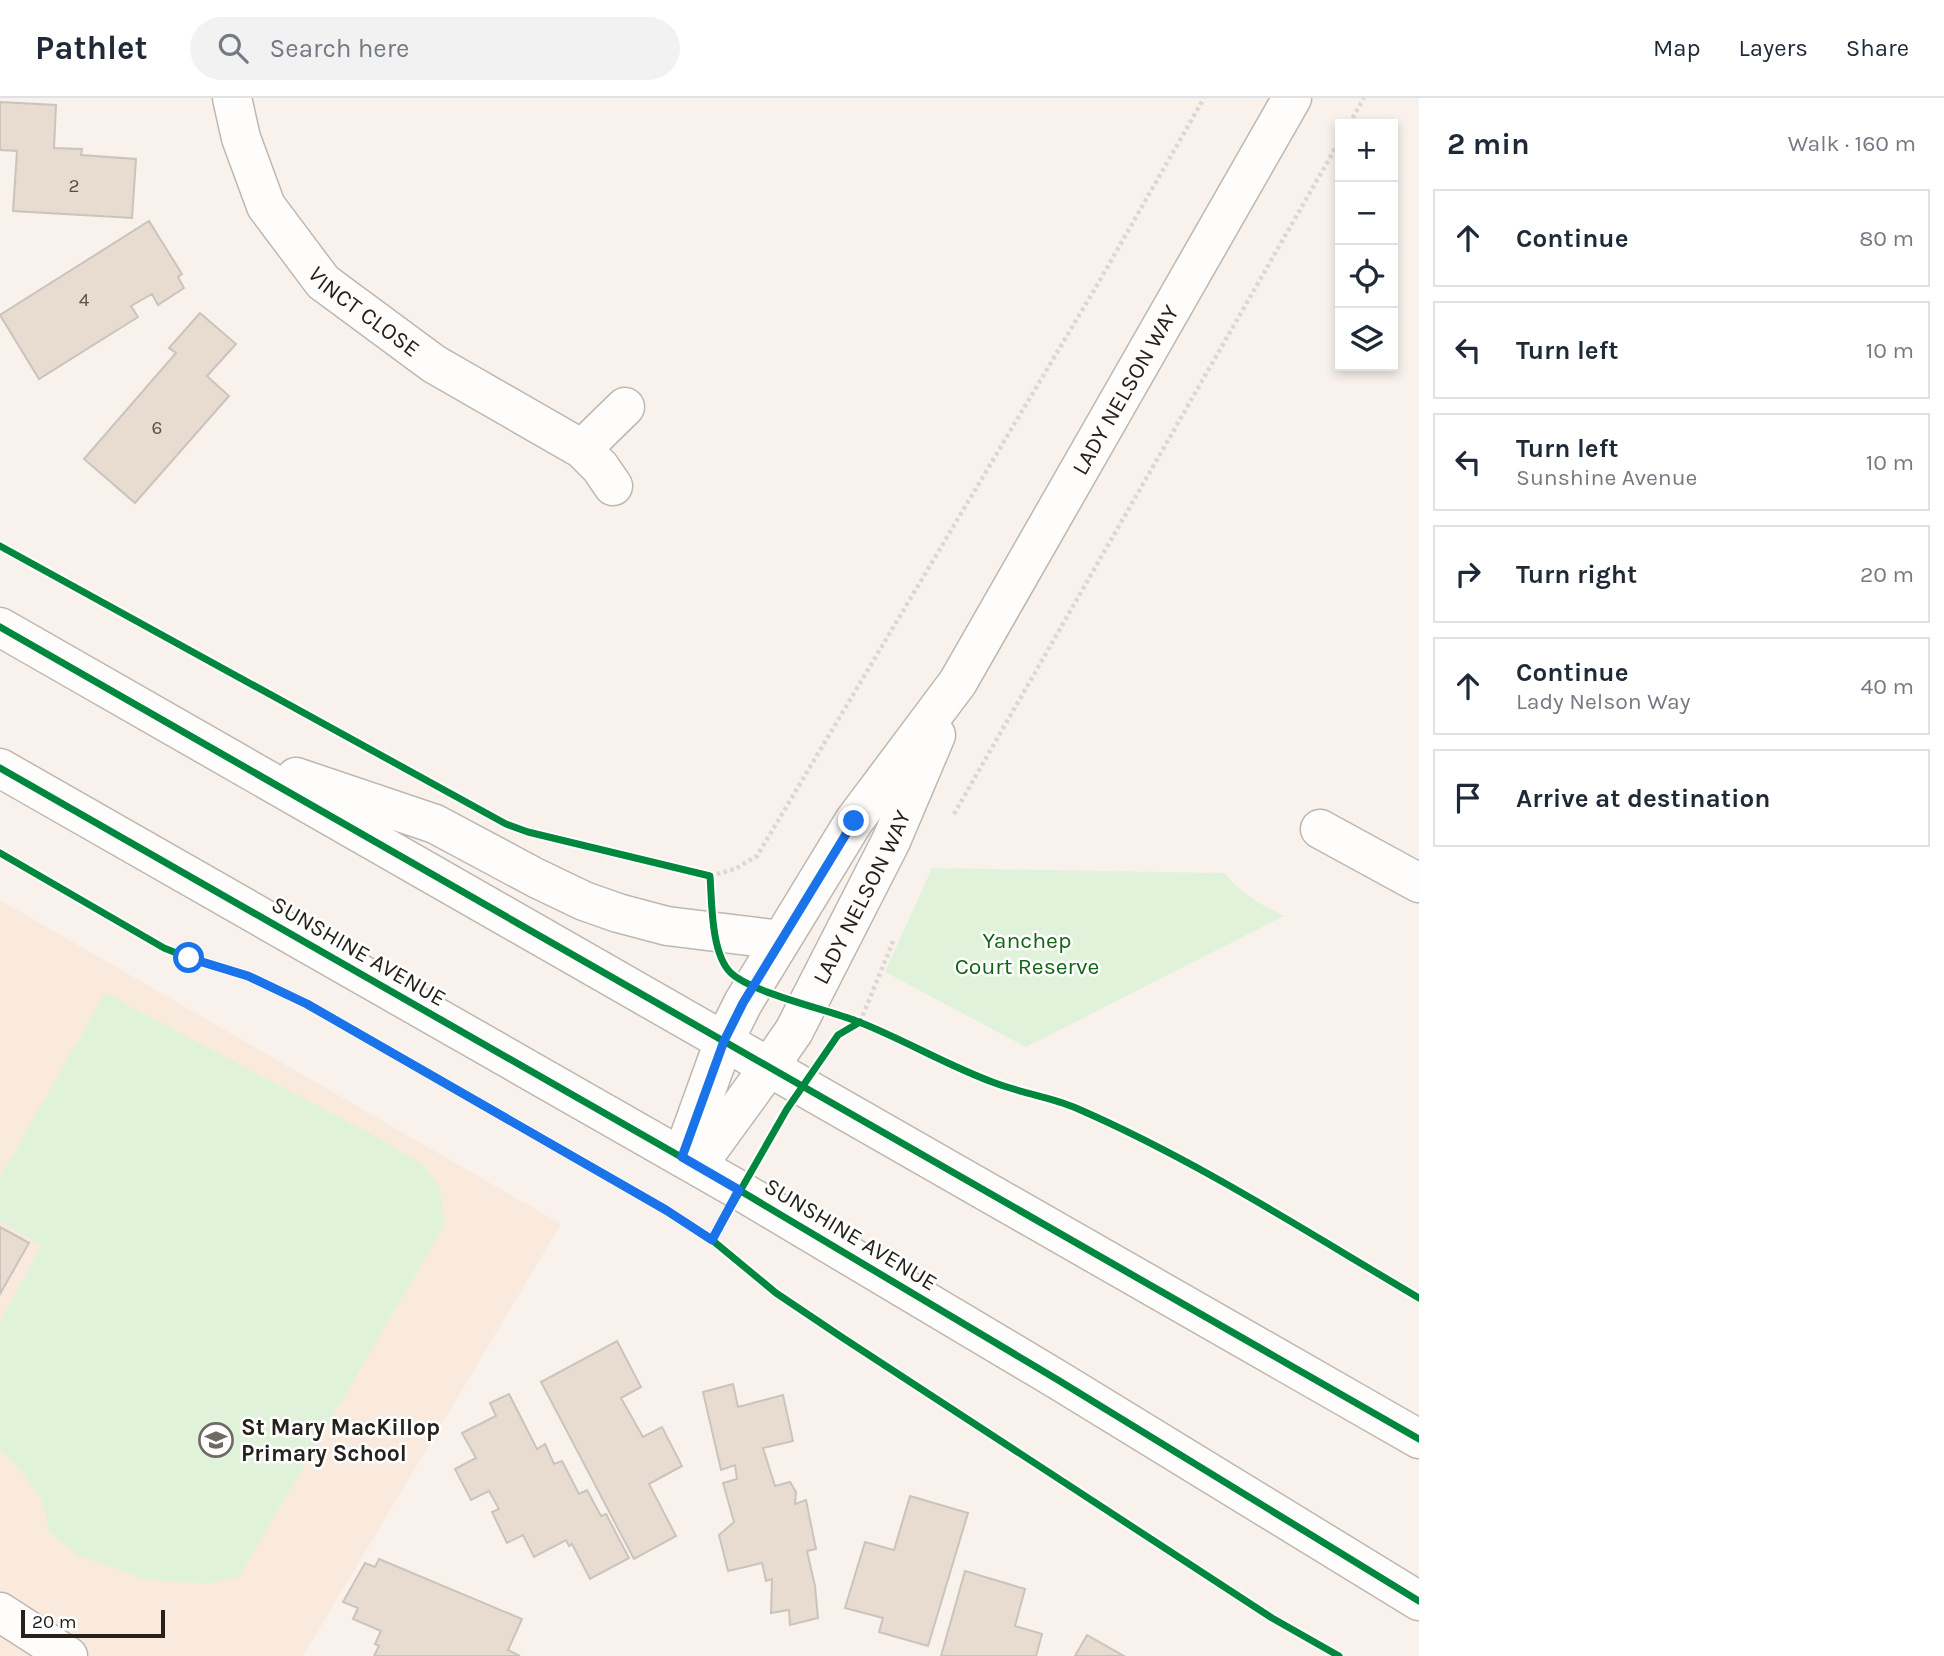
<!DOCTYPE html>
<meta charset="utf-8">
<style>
body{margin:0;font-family:Karla,sans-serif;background:#f2f2f3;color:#1f2937}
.controls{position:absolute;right:21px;top:21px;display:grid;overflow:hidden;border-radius:0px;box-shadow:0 4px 10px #0003}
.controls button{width:63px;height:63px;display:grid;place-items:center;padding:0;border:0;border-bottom:2px solid #e0e1e3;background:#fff;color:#1f2937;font:35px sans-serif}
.scale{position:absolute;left:21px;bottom:18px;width:144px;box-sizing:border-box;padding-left:7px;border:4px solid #26211c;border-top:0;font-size:19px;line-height:24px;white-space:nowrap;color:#26211c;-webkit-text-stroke:5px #fff;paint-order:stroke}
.stop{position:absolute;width:21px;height:21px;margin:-16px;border:5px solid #1a73e8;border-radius:50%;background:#fff}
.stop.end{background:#1a73e8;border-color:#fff;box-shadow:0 2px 7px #0008}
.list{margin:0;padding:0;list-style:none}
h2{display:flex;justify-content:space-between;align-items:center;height:91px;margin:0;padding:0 28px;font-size:30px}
h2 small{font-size:23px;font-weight:400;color:#747a83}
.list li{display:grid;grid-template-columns:46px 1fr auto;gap:21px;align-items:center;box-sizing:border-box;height:98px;margin:0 14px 14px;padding:0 14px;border:2px solid #e0e1e3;border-radius:0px}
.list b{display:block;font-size:26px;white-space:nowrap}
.list p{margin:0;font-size:23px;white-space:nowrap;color:#747a83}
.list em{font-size:23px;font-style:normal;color:#747a83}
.icon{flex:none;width:38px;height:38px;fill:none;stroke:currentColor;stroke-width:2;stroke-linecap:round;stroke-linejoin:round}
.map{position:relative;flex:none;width:1419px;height:1558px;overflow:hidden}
header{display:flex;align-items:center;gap:42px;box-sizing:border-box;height:98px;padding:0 35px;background:#fff;border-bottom:2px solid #e0e1e3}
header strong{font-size:33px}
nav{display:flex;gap:38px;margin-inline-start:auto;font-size:24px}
.search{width:490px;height:63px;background:#f2f2f3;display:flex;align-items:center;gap:18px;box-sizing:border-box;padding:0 24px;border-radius:38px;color:#747a83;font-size:26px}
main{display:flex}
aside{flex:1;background:#fff}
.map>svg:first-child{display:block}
.built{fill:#f9eadd}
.green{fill:#e1f2da}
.building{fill:#e8dbd0;stroke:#cac4be;stroke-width:2}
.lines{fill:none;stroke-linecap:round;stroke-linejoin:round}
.minor-casing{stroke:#bdb7b2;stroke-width:41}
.major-casing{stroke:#bdb7b2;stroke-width:41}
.path{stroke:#dad8d6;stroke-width:4.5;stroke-dasharray:3.5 3.5;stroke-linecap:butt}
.minor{stroke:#fefdfc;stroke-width:38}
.major{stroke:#fefdfc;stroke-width:38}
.cycleway-casing{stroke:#fff;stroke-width:11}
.cycleway{stroke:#00873e;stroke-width:7}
.route{stroke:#1a73e8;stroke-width:9}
.labels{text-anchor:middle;stroke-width:5;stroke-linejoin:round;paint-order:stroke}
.number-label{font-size:19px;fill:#565049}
.street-label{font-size:23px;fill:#26211c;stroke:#fff}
.park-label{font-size:23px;fill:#136414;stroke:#fff}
.poi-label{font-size:23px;font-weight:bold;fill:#26211c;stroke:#fff;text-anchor:start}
</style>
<header>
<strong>Pathlet</strong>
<div class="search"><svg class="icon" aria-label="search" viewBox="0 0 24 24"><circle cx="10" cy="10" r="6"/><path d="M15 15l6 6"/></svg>Search here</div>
<nav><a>Map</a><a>Layers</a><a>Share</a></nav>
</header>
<main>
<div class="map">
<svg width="1419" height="1558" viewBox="0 0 1419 1558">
<rect width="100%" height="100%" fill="#f9f2ec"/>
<!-- built -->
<path class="built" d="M0 802 561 1126 303 1558H0Z"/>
<!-- green -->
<path class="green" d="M932 770 1225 775C1240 796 1261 806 1284 818L1026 949 885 874Z
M105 895 382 1042 420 1065 439 1086 445 1126 239 1479 205 1486 144 1481 78 1457 49 1434 42 1403 22 1374 0 1352V1224L41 1147 0 1124V1079Z"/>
<!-- building -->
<path class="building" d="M0 4 56 7 54 50 82 51 81 57 136 61 132 120 13 113 17 53 0 52Z
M149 123 182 176 178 179 184 190 158 207 152 196 131 208 138 219 39 281 0 217Z
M200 215 236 246 207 278 229 298 135 405 84 361 176 255 169 250Z
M0 1129 29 1145 0 1196Z
M617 1243 641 1289 621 1300 643 1339 662 1329 682 1368 649 1386 676 1438 634 1461 541 1284Z
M733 1286 738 1309 783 1297 793 1343 763 1350 775 1388 790 1384 796 1394 795 1406 806 1402 816 1451 807 1453 815 1488 818 1520 790 1527 789 1512 771 1515 772 1481 766 1483 762 1465 728 1473 719 1437 734 1424 723 1385 737 1381 735 1367 721 1372 703 1294Z
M509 1296 537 1351 545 1346 554 1366 562 1363 579 1396 587 1392 601 1418 606 1416 629 1460 590 1481 572 1446 569 1448 566 1442 534 1459 523 1437 507 1445 492 1414 499 1411 489 1393 471 1402 455 1371 476 1360 462 1335 496 1318 490 1305Z
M910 1398 968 1415 928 1548 879 1534 883 1520 845 1510 865 1444 894 1452Z
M379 1461 522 1521 508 1552 520 1558H374L379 1548 375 1546 381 1533 353 1521 358 1510 343 1504 365 1465 375 1469Z
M965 1473 1025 1491 1015 1528 1042 1536 1036 1558H941Z
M1087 1537 1124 1558H1075Z"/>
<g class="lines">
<!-- minor casing -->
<g class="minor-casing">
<g id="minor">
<path id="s1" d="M232 0 241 40 266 108 323 184 434 266 582 351 600 369 613 388"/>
<path d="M582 351 625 309"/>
<path d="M1320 731 1419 785"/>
<path id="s2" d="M724 943 743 905 854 723 958 584 1292 0"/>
<path id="s3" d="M769 969 794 933 891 743 936 637"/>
<path d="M0 1514 68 1558"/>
</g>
</g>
<!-- major casing -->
<g class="major-casing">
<path id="major" d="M0 529 1419 1341
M0 670 739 1092 1058 1282 1419 1503
M296 679 435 726 536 780 584 803 618 815 667 828 781 842
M682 1059 724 943
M697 1068 769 969"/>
</g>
<!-- path -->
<path class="path" d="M1349 26 1364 0
M954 716 1340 42
M710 778 735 771 757 758 1096 189 1204 0
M860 924 894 841"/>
<!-- minor -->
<use href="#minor" class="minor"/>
<!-- major -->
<use href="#major" class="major"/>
<!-- cycleway casing -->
<g class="cycleway-casing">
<path id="cycleway" d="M0 448 506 726 528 734 710 778C712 805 711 856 731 875 752 895 829 912 859 924 905 942 948 968 995 985 1021 995 1050 999 1076 1010 1196 1062 1307 1134 1419 1200
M0 529 1419 1341
M0 670 739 1092 1058 1282 1419 1503
M0 755 164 850 189 860 248 878 307 906 666 1112 712 1142 776 1195 843 1240 1272 1520 1339 1558
M712 1142 787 1011 838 937 860 924"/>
</g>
<!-- cycleway -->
<use href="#cycleway" class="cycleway"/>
</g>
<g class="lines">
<!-- route -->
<path class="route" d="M189 860 248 878 307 906 666 1112 712 1142 739 1092 682 1059 724 943 743 905 854 723"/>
</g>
<!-- icons -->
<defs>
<g id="school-ring" transform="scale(1.75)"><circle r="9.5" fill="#fff" stroke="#706a65" stroke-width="1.5"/><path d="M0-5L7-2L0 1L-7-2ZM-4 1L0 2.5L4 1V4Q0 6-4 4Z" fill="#706a65"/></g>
</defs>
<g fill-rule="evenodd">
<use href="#school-ring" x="216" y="1342"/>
</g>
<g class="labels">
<!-- number labels -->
<g class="number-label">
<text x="74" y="94">2</text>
<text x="84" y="208">4</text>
<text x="157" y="336">6</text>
</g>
<!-- street labels -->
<g class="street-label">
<text dy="8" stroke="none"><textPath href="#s1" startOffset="259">VINCT CLOSE</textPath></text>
<text dy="8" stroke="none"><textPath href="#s2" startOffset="766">LADY NELSON WAY</textPath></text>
<text dy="8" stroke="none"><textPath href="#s3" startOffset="194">LADY NELSON WAY</textPath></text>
<text transform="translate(359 853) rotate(30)" y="8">SUNSHINE AVENUE</text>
<text transform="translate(851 1136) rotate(31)" y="8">SUNSHINE AVENUE</text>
</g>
<!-- park labels -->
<g class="park-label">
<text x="1027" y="850">Yanchep<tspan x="1027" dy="26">Court Reserve</tspan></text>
</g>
<!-- poi labels -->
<g class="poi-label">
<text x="241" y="1337">St Mary MacKillop<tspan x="241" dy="26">Primary School</tspan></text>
</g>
</g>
</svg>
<div class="controls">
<button>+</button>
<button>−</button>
<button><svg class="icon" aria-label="locate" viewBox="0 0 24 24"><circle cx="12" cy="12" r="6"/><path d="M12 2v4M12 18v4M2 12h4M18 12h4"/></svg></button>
<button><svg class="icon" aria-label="layers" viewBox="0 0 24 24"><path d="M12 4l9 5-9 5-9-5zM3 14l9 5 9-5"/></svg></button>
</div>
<div class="scale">20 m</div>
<div class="stop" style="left:189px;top:860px"></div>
<div class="stop end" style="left:854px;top:723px"></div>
</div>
<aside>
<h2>2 min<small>Walk · 160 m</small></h2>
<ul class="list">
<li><svg class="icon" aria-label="ahead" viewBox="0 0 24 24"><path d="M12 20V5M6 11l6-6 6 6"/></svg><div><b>Continue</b></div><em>80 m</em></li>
<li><svg class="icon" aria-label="left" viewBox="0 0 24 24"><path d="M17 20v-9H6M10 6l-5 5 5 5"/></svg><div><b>Turn left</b></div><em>10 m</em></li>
<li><svg class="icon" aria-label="left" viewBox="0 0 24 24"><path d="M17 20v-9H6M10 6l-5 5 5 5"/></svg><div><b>Turn left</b><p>Sunshine Avenue</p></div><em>10 m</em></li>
<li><svg class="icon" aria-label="right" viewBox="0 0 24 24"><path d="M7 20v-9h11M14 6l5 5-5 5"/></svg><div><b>Turn right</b></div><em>20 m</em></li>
<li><svg class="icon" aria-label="ahead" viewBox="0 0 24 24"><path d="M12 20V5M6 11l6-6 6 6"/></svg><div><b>Continue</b><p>Lady Nelson Way</p></div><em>40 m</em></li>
<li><svg class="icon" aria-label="arrive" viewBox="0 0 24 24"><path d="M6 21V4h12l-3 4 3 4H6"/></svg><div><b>Arrive at destination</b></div></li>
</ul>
</aside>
</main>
